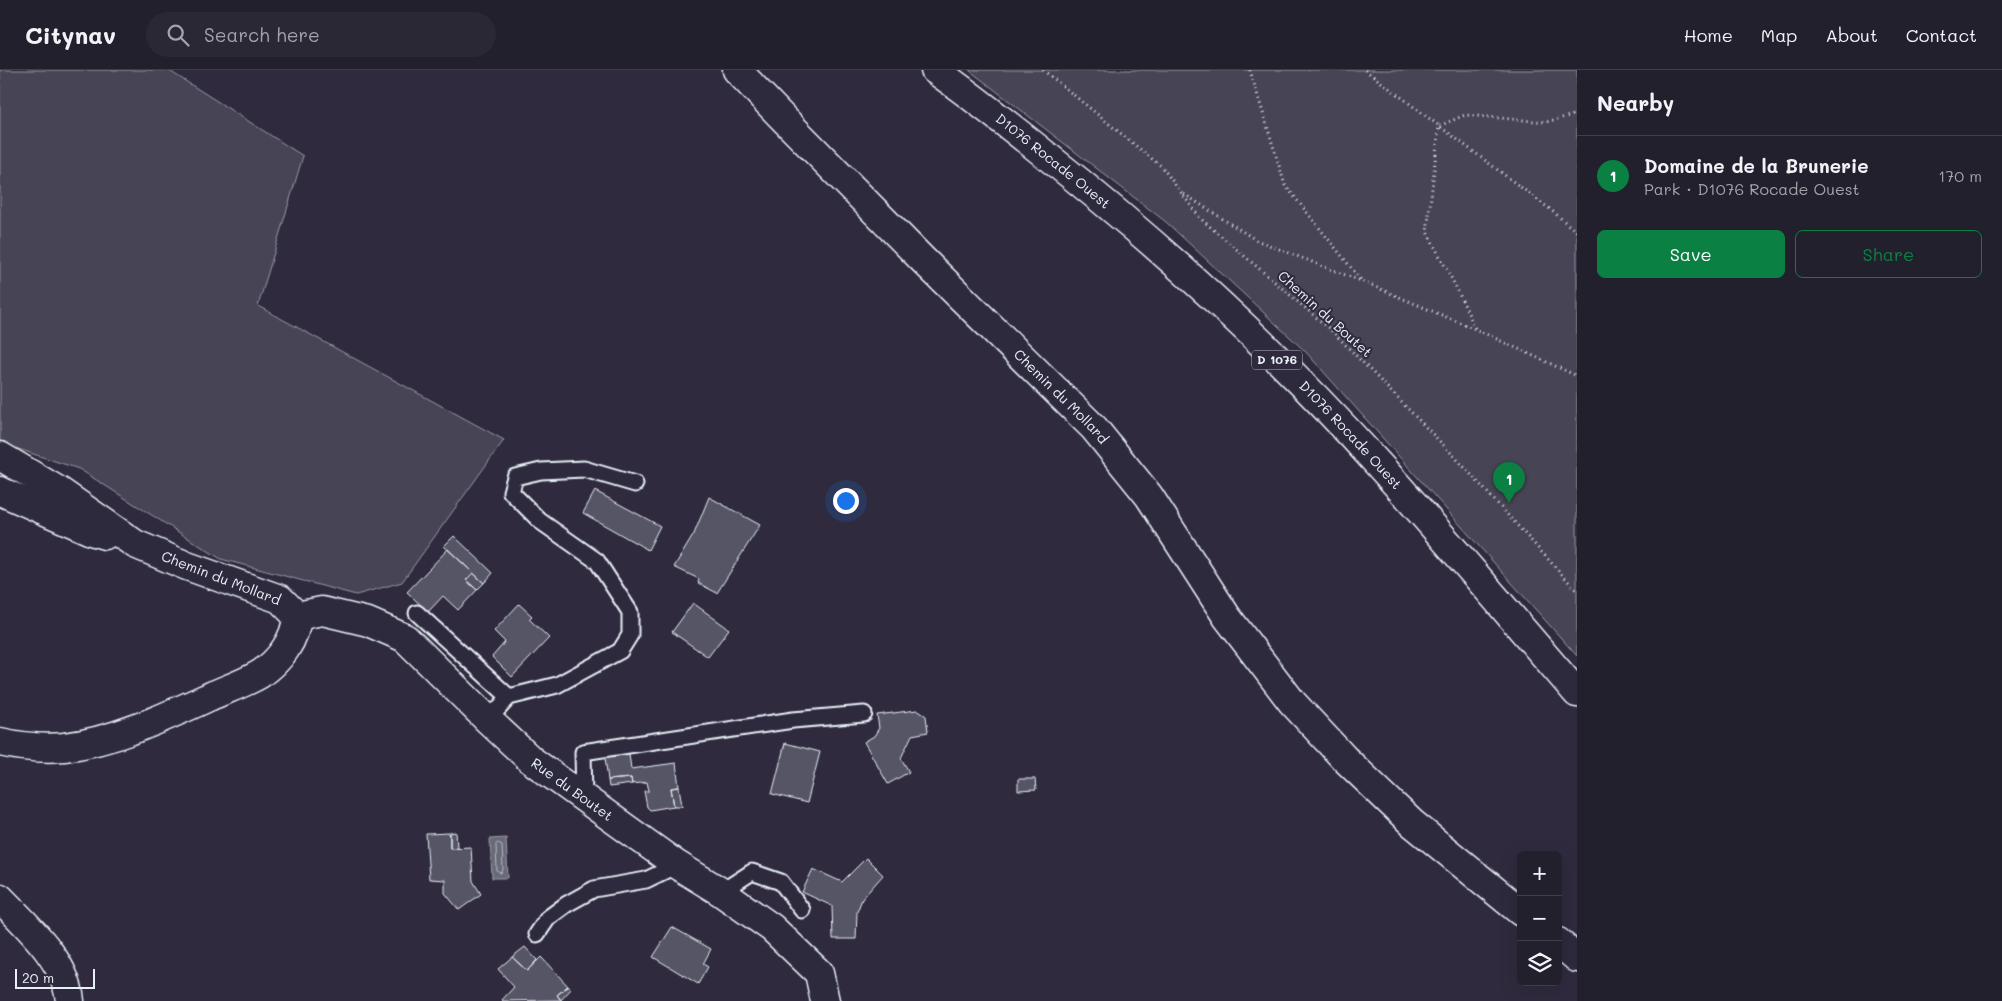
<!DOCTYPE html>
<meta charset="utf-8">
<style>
body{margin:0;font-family:Mali,sans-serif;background:#2b2836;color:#f1f3f6}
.controls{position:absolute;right:15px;bottom:15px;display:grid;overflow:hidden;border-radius:8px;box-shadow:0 5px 20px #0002}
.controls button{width:45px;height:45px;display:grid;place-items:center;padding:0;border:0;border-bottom:1px solid #403e4a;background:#23202e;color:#f1f3f6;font:25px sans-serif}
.scale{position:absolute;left:15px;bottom:12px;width:80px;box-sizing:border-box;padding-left:5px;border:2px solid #e8f1f8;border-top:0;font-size:14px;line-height:18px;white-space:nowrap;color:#e8f1f8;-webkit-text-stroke:4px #2f2a3d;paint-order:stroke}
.you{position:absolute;left:845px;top:430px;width:18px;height:18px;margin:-12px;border:4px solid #fff;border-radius:50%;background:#1a73e8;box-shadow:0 0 0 8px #1a73e833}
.badge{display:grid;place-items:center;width:32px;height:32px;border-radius:50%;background:#0b8043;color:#fff;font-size:16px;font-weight:700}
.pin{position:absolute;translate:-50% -41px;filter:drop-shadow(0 1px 2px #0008)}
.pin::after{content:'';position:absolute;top:26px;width:18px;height:15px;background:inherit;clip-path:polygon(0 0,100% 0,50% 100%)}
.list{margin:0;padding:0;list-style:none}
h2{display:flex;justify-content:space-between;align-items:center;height:65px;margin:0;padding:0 20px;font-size:21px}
h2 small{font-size:16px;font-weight:400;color:#a3a3aa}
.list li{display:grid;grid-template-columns:32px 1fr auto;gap:15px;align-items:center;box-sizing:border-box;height:80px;padding:0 20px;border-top:1px solid #403e4a}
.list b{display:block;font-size:19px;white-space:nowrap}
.list p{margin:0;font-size:16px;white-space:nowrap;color:#a3a3aa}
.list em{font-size:16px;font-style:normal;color:#a3a3aa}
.actions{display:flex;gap:10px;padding:15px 20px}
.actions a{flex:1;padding:11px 0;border:1px solid #0b8043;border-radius:8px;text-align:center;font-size:18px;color:#0b8043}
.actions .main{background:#0b8043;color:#fff}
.icon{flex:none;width:28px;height:28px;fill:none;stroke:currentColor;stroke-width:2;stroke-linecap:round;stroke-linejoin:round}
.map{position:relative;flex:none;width:1577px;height:931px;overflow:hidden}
header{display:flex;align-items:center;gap:30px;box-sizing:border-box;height:70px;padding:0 25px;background:#23202e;border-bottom:1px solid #403e4a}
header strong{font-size:24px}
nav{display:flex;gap:28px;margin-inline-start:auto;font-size:18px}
.search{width:350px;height:45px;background:#2b2836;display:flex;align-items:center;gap:12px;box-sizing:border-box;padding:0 18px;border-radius:28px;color:#a3a3aa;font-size:19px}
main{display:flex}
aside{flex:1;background:#23202e}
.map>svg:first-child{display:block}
.green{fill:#464455;stroke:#979aa6}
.water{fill:#696978;stroke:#9c9fab}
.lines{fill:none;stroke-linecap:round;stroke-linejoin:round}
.shore{stroke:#b5bbc5;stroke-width:1}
.building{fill:#575565;stroke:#e8f1f8}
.lane-casing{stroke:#e8f1f8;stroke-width:19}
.street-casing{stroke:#e8f1f8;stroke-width:31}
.primary-casing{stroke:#e8f1f8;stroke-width:31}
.path{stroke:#e8f1f8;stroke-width:3;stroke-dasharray:1 4;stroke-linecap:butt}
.lane{stroke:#2f2a3d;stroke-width:15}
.street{stroke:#2f2a3d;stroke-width:28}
.primary{stroke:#2f2a3d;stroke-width:28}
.labels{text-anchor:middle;stroke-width:4;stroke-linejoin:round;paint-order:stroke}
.shield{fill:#2f2a3d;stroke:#b0b5c0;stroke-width:1}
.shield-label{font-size:12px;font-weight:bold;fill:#e8f1f8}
.street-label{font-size:14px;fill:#e8f1f8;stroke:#2f2a3d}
</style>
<header>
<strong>Citynav</strong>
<div class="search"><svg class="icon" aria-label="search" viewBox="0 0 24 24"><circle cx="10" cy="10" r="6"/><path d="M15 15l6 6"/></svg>Search here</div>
<nav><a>Home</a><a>Map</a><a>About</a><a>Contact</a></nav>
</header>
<main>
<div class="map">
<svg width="1577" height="931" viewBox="0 0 1577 931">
<rect width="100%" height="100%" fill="#2f2a3d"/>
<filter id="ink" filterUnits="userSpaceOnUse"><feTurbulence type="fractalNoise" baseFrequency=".02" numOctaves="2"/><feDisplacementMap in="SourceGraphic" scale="10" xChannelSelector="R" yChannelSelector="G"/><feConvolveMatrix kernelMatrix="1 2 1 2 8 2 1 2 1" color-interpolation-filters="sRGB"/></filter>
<g filter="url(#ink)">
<!-- green -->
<path class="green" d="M0 0H168L303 86 258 236 504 370 402 512 356 525 221 489 79 399 0 373Z
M969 0H1577V586L1305 281 1166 152Z"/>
<!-- water -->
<path class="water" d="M506 768 508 808H492L490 769Z"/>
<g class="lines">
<!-- shore -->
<path class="shore" d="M498 773 502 775 503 800 501 803 497 801 496 775Z"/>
</g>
<!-- building -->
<path class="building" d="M595 421 660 456 648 480 583 443Z
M709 427 760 455 717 523 698 513 699 509 674 497 694 464Z
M454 466 493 503 484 513 444 476Z
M448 479 473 503 466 510 477 520 458 540 443 526 428 542 407 522Z
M473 503 484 513 477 520 466 510Z
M693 533 729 559 708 587 672 562Z
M519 534 532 546 529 549 549 568 512 607 492 587 505 572 494 561Z
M917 640 926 646 928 662 912 665 901 688 909 702 888 714 864 672 874 666 879 658 877 645Z
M785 673 820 682 807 733 772 724Z
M629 684 631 699 676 693 679 717 671 718 674 736 650 740 647 737 644 721H649L647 712 632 714 631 708 608 710 605 687Z
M631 708 632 714 609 717 608 710Z
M1018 709H1035L1036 720 1018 721Z
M679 717 682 736H674L671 718Z
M456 762 457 777 450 778V763Z
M450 763V778L471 777 473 811 481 824 459 840 445 823V810L429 809 426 764Z
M866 788 883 805 862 829 857 842 856 869H833L832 836 802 822 813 799 842 812Z
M672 857 711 879 703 894 708 897 698 914 653 887Z
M525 877 537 890 527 901 512 887Z
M512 887 527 901 541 887 568 916 557 925 561 930 503 931 502 930 514 917 498 899Z
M568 916 571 919 561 930 557 925Z"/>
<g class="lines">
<!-- lane casing -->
<g class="lane-casing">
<path id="lane" d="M417 543 509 627
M488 650 509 627 557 615 620 581 630 565V542L597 491 540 451 511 422 515 407 541 401 584 399 635 414
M584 727 583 682 793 650 864 644
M721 822 752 802 781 812 802 840
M537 864 548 848 567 834 594 819 646 810 677 795"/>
</g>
<!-- street casing -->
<g class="street-casing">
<g id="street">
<path id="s1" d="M737 0 779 44 923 190 1094 358 1149 426 1227 547 1292 632 1344 688 1412 753 1521 842"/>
<path d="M0 386 59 421 135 474 187 496 280 529 297 546C296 569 279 592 260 604 245 613 227 619 211 626 165 647 115 671 64 677 42 679 22 677 0 672"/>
<path d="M0 421 91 461 105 465"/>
<path id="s2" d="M297 546 322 541 368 552 405 568 488 650 531 690 677 795 721 822 772 858 819 903 825 931"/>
<path d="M0 828C27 856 66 890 70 931"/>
<path d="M1558 872 1577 888"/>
</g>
</g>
<!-- primary casing -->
<g class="primary-casing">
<g id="primary">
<path id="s3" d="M935 0C972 26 1007 54 1042 82 1163 177 1276 281 1379 395 1446 469 1511 547 1577 623"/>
</g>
</g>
<!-- path -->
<path class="path" d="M1043 0 1162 97 1200 148 1331 260 1455 387 1577 521
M1250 0 1285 115 1361 210
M1365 0 1551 140 1577 162
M1184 124 1256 170 1361 211 1475 259 1577 306
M1475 258 1455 215 1427 162 1439 56 1465 45 1546 52 1577 44"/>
<!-- lane -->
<use href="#lane" class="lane"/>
<!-- street -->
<use href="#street" class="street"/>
<!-- primary -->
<use href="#primary" class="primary"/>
</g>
</g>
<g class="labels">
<!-- shield labels -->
<rect class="shield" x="1252" y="280.5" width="50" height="19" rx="4"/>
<g class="shield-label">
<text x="1277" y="294">D 1076</text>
</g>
<!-- street labels -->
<g class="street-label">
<text dy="5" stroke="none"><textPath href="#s3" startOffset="149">D1076 Rocade Ouest</textPath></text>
<text transform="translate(1325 244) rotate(42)" y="5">Chemin du Boutet</text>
<text dy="5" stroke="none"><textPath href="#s1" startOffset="460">Chemin du Mollard</textPath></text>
<text dy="5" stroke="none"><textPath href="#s3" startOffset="554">D1076 Rocade Ouest</textPath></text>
<text transform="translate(221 508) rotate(21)" y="5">Chemin du Mollard</text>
<text dy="5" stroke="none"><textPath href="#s2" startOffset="339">Rue du Boutet</textPath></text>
</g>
</g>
</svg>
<div class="controls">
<button>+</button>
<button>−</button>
<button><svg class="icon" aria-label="layers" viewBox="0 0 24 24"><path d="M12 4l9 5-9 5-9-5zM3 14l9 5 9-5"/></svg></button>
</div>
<div class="scale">20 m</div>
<div class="you"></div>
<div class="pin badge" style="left:1509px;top:433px">1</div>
</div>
<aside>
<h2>Nearby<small></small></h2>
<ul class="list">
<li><span class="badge">1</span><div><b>Domaine de la Brunerie</b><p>Park · D1076 Rocade Ouest</p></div><em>170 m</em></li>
</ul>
<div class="actions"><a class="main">Save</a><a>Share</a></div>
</aside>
</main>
